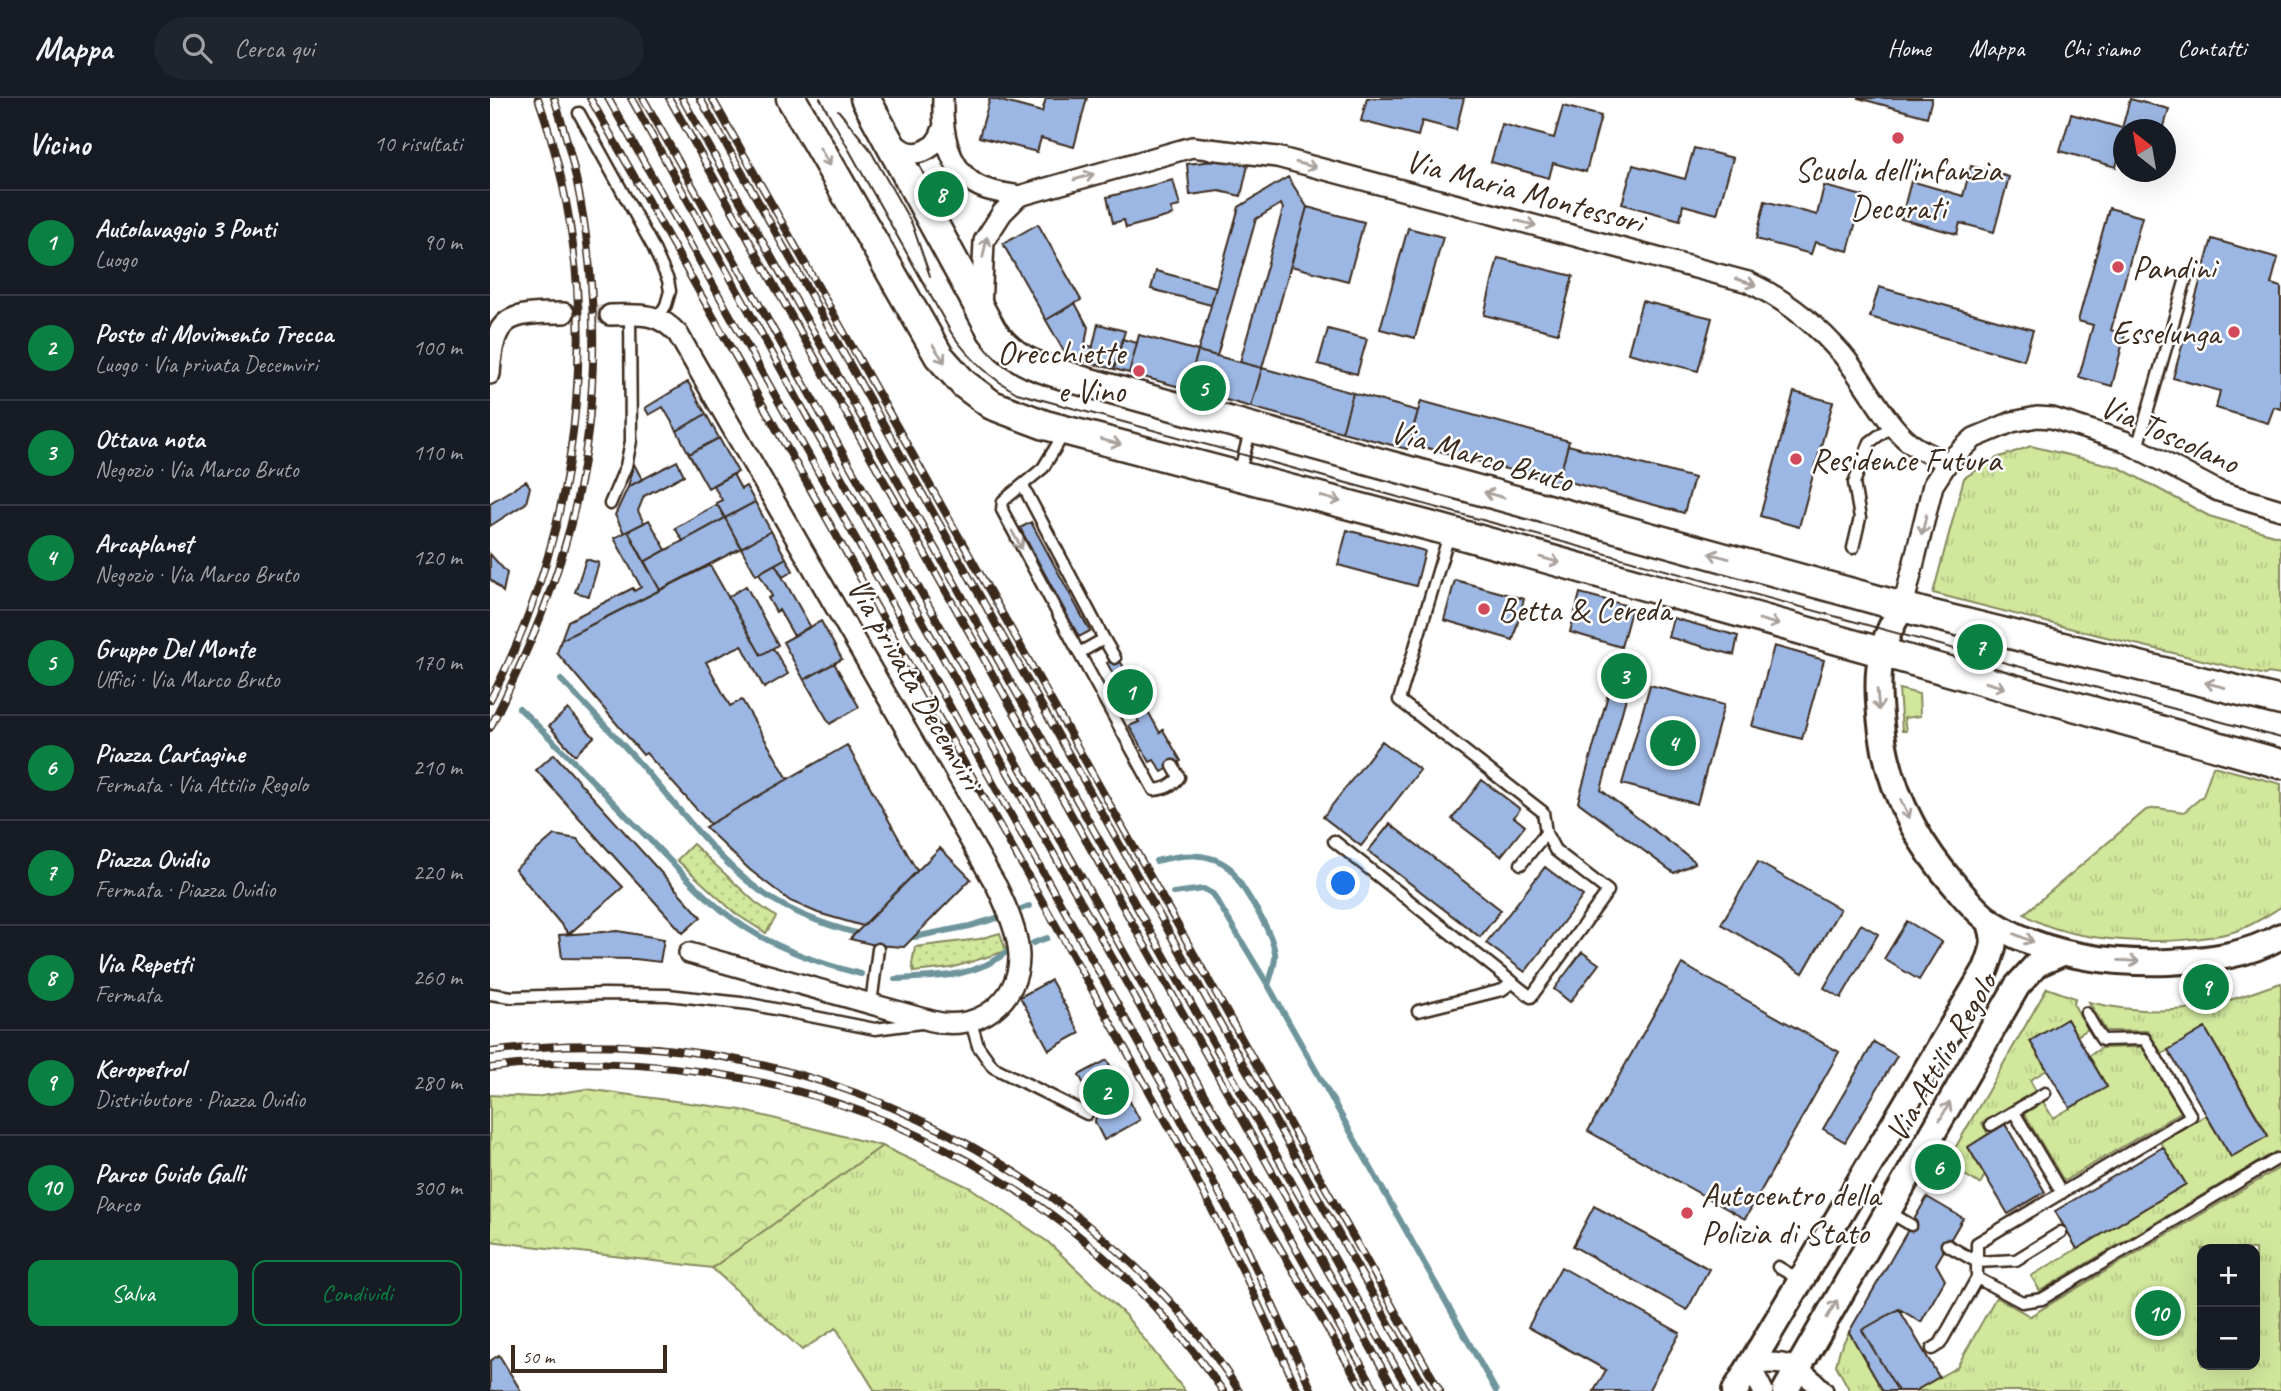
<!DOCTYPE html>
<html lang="it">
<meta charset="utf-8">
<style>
body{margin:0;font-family:Caveat,sans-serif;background:#20242c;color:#f1f3f6}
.controls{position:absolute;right:21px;bottom:21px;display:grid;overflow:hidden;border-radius:14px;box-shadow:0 7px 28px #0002}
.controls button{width:63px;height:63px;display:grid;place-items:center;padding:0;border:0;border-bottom:2px solid #363941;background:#171b24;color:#f1f3f6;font:35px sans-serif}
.compass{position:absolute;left:1623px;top:21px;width:63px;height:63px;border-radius:50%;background:#171b24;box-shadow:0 7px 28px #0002;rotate:329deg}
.scale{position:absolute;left:21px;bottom:18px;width:156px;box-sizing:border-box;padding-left:7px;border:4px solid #3b2a1e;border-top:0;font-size:19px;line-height:24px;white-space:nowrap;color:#3b2a1e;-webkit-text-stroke:5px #fff;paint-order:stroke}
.you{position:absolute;left:854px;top:786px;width:24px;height:24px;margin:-18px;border:5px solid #fff;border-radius:50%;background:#1a73e8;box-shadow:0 0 0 10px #1a73e833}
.badge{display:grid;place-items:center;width:46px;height:46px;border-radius:50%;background:#0b8043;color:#fff;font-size:23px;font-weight:700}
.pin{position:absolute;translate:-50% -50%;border:4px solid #fff;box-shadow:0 2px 7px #0006}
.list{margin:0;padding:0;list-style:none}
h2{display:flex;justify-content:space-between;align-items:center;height:91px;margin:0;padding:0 28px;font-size:30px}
h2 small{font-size:23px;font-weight:400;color:#9ea1a6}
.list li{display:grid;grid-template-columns:46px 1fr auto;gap:21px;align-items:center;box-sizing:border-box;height:105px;padding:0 28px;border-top:2px solid #363941}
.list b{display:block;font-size:26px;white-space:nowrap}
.list p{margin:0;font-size:23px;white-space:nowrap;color:#9ea1a6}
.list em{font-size:23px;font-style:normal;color:#9ea1a6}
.actions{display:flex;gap:14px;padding:21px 28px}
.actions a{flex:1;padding:16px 0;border:2px solid #0b8043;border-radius:14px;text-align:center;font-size:24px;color:#0b8043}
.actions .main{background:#0b8043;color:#fff}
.icon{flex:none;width:38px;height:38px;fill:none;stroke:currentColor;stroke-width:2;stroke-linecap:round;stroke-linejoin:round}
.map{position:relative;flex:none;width:1791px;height:1293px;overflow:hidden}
header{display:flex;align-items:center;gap:42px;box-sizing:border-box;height:98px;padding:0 35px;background:#171b24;border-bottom:2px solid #363941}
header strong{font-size:33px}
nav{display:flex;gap:38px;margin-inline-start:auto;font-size:24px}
.search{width:490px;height:63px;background:#20242c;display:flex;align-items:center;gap:18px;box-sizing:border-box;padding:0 24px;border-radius:38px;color:#9ea1a6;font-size:26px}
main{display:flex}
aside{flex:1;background:#171b24}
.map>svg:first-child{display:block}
.grass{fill:url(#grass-tufts);stroke:#86885d;stroke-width:2;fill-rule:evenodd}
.forest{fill:url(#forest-crowns);stroke:#86885d;stroke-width:2}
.garden{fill:url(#garden-dots);stroke:#86885d;stroke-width:2}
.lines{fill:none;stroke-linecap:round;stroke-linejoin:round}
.stream{stroke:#6e959c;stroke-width:6}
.building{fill:#9cb7e3;stroke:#3b2a1e;stroke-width:2}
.minor-tunnel{stroke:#d8d4d2;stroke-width:19;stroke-dasharray:19 10;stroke-linecap:butt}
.service-casing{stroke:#3b2a1e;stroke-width:15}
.minor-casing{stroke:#3b2a1e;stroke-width:24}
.tertiary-casing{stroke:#3b2a1e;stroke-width:30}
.secondary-casing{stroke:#3b2a1e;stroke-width:33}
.service{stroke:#fff;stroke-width:10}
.minor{stroke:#fff;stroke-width:19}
.tertiary{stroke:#fff;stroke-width:24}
.secondary{stroke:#fff;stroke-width:28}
.tram{stroke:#3b2a1e;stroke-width:2}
.rail-casing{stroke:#3b2a1e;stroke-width:8}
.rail{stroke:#fff;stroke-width:5;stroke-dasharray:16;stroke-linecap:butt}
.oneway{stroke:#a79f9a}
.poi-dot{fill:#d1495b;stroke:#fff;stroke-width:2.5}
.labels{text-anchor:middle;stroke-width:5;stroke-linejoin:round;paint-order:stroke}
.poi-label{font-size:33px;fill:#3b2a1e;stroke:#fff;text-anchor:start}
.street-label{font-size:33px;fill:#3b2a1e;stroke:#fff}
</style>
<header>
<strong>Mappa</strong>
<div class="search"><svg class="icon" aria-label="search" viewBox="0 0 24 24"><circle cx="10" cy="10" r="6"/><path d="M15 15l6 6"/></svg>Cerca qui</div>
<nav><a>Home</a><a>Mappa</a><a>Chi siamo</a><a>Contatti</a></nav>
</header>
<main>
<aside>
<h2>Vicino<small>10 risultati</small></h2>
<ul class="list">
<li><span class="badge">1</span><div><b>Autolavaggio 3 Ponti</b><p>Luogo</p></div><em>90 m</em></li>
<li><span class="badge">2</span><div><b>Posto di Movimento Trecca</b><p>Luogo · Via privata Decemviri</p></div><em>100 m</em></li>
<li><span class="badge">3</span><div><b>Ottava nota</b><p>Negozio · Via Marco Bruto</p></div><em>110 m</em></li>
<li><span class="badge">4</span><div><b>Arcaplanet</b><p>Negozio · Via Marco Bruto</p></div><em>120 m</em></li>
<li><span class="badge">5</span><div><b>Gruppo Del Monte</b><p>Uffici · Via Marco Bruto</p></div><em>170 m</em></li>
<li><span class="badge">6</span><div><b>Piazza Cartagine</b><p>Fermata · Via Attilio Regolo</p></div><em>210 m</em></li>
<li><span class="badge">7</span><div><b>Piazza Ovidio</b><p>Fermata · Piazza Ovidio</p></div><em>220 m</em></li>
<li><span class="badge">8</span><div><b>Via Repetti</b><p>Fermata</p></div><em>260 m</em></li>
<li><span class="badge">9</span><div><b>Keropetrol</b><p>Distributore · Piazza Ovidio</p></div><em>280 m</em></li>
<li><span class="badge">10</span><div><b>Parco Guido Galli</b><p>Parco</p></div><em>300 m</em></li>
</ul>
<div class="actions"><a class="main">Salva</a><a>Condividi</a></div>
</aside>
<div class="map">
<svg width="1791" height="1293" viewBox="0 0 1791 1293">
<defs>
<pattern id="grass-tufts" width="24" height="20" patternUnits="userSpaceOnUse" patternTransform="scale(1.75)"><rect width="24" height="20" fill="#d1e79c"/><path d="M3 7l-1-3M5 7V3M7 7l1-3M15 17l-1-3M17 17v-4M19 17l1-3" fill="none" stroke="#b4c686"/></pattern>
<pattern id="forest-crowns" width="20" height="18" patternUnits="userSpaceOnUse" patternTransform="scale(1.75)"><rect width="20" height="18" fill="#d1e79c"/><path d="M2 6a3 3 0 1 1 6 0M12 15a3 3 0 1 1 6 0" fill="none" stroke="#b4c686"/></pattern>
<pattern id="garden-dots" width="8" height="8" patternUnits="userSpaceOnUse" patternTransform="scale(1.75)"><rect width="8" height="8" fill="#d1e79c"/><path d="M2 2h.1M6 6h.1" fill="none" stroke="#b4c686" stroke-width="1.8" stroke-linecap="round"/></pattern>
</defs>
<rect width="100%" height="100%" fill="#fff"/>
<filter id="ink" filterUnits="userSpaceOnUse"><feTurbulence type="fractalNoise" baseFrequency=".0143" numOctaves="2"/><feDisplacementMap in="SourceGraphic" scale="14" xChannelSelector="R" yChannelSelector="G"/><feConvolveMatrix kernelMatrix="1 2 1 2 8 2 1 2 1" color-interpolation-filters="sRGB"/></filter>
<g filter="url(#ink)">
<!-- grass -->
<path class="grass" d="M1541 348 1628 369 1719 418 1791 439V577L1778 575 1775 577 1591 533 1443 495 1474 380 1507 360Z
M1409 591 1429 596 1430 618 1414 620 1416 633H1412Z
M1723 668 1791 686V809C1776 818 1760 829 1743 834 1689 849 1581 847 1534 816L1656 712 1667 710 1694 714 1713 698Z
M1791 885V1063L1785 1054 1550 1193 1541 1178 1695 1087 1670 1044 1716 1017 1741 1059 1778 1037 1715 930 1672 956 1658 933H1616L1599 904C1641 914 1686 916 1729 905 1750 900 1770 891 1791 885Z
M1557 890 1585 900 1584 907 1598 931 1587 938 1577 921 1540 943 1557 972 1540 982 1546 993 1492 1025 1498 1036 1478 1049 1495 1077 1490 1086 1456 1066Z
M1652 949 1691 1014 1574 1083 1534 1016 1553 1004 1563 1020 1617 989 1599 958 1611 950Z
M392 1048 481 1090 558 1144 636 1218 695 1293H385L346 1230 312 1252 222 1170Z
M1791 1069V1293H1425L1467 1269 1506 1199 1540 1218ZM1712 1151H1765V1267H1712Z
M1359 1234 1393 1293H1360L1346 1267 1350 1251Z"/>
<!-- forest -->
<path class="forest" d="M96 991 251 1012 392 1048 222 1170 0 1143V997L45 999Z"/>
<!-- garden -->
<path class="garden" d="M203 746 265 804 286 819 276 835 246 816 187 762Z
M510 835 516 853 461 870 424 874 422 866 425 849 489 841Z"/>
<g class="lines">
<!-- stream -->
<path class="stream" d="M71 582C105 616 138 651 169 688 203 727 237 773 282 801 308 817 336 827 366 835
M29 610C73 651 113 694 154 736 189 771 222 811 266 836 298 854 335 867 371 876
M666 763C691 757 719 752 741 771 755 794 781 829 785 855 786 865 781 878 778 887L1006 1293
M683 795 714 791 723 796 778 887
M531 811 539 808
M424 839 480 828 507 820
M543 845 557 840
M405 881C444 879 486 880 518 853"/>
</g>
<!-- building -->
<path class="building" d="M500 0 552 14 556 0H597L584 49 551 40 547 54 489 39Z
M877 0H974L966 32 932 23 928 38 871 23Z
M1368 0H1442L1437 19Z
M1640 1 1679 11 1673 32H1633V58L1629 57 1626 69 1570 53 1581 16 1632 30Z
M1073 8 1111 18 1096 74 1063 65 1059 80 1001 64 1012 26 1064 40Z
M1204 50 1243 60 1227 116 1193 107 1190 122 1132 106 1143 67 1195 81Z
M733 62 758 67 751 98 729 93 700 97 697 66Z
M1481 68 1519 79 1504 134 1470 125 1467 136 1411 121 1421 83 1473 98Z
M798 79 817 109 772 270 750 264 793 111 791 106 766 121 727 258 708 253 749 109Z
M683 82 690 108 681 110 683 117 636 130 634 122 623 125 617 99Z
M1334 88 1373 98 1358 153 1325 144 1321 156 1266 141 1275 103 1327 117Z
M817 109 874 124 858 183 801 168Z
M1619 110 1652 119 1621 232 1635 236 1622 288 1589 279 1603 227 1588 223Z
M548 126 591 202 556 222 513 146Z
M918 130 953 139 925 240 890 231Z
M1722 141 1788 160 1781 186 1791 189V311L1784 309 1778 325 1726 310 1730 293 1683 280Z
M1008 160 1083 178 1068 235 994 217Z
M666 173 726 189 721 207 661 191Z
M1389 189 1543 232 1534 262 1380 219Z
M1152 203 1222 220 1208 273 1138 255Z
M585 205 598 229 595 247 603 249 599 265 577 259 556 222Z
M608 226 635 233 624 271 599 265Z
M838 231 877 241 867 276 828 266Z
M649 237 708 253 697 291 639 275Z
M632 241 647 245 639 275 624 271Z
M708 253 772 270 761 309 697 291Z
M772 270 863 295 852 334 761 309Z
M198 284 216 316 187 333 173 309 159 317 155 310Z
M1304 294 1343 304 1309 429 1270 418Z
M863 295 928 313 917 351 852 334Z
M931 303 1079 343 1068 385 919 345Z
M216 316 229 340 199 356 187 333Z
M229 340 248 374 218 390 199 356Z
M1078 347 1204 380 1194 415 1069 381Z
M187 363 194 377 154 398 148 413 154 425 134 435 125 417 138 389Z
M144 366 152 381 138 389Z
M243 376 251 391 256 388 265 404 235 420 226 405 232 402 223 387Z
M36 383 40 389 36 405 0 428V405Z
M265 404 281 433 251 450 235 420Z
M227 406 235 420 193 443 185 430Z
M235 420 251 450 170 492 154 464Z
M159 422 176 452 154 464 138 433Z
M541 424 600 533 589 539 530 430Z
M857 432 935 453 926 488 848 467Z
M138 433 170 492 71 542 78 523 143 490 144 493 151 489 124 440Z
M281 433 296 460 266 477 251 450Z
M0 456 17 475 13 494 0 481Z
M296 460 303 473 293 479 285 466Z
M96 461 109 465 99 498 85 494Z
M285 466 320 528 304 538 289 512 286 514 278 500 282 498 269 475Z
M220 467 271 557 283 550 298 576 274 590 252 547 216 564 240 608 252 602 298 681 220 726 156 655 153 657 67 555 71 542Z
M965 482 1034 501 1023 542 954 522Z
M256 488 288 547 271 557 238 499Z
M1090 495 1142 509 1131 549 1080 534Z
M1183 520 1248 538 1244 557 1178 539Z
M331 523 352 561 314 582 293 544Z
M1284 548 1334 562 1312 641 1262 628Z
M628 559 670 635 673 632 691 663 672 674 664 662 660 664 639 628 649 624 617 565Z
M1128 561 1151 567 1143 597 1137 596 1111 692 1203 762 1205 765 1184 775 1088 704Z
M344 565 369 609 340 626 314 582Z
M1160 587 1234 607 1207 706 1132 686Z
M78 611 104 639 85 657 59 628Z
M892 643 930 672 871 748 833 719Z
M357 647 427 773 373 828 328 815 300 803 260 772 215 729Z
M64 656 211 819 193 835 46 672Z
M992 682 1030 711 1024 719 1035 728 1011 758 962 721Z
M900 726 1011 812 990 839 878 753Z
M64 737 87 741 133 789 79 836 25 771Z
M450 750 481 781 414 849 385 847 360 841Z
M1268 764 1350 811 1313 875 1231 826Z
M1055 769 1093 798 1035 874 996 845Z
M1417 823 1452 844 1429 882 1394 861Z
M1371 826 1388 836 1351 900 1334 890Z
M128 833 174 841 170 864 145 861 72 860 69 837Z
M1092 854 1109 866 1080 904 1064 891Z
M1192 866 1349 954 1255 1121 1098 1033Z
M561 882 590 935 559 952 530 899Z
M1577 921 1617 989 1580 1010 1540 943Z
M1715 930 1778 1038 1741 1059 1678 952Z
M1384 944 1407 958 1355 1044 1333 1031Z
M617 962 650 1022 614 1042 605 1024 607 1011 589 977Z
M1515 1026 1555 1094 1518 1116 1478 1049Z
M1673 1049 1696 1086 1587 1151 1565 1113Z
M1437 1099 1473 1120 1446 1166 1455 1182 1431 1224 1409 1211 1372 1232 1408 1293H1393L1359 1234Z
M1104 1108 1219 1171 1197 1212 1083 1148Z
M1071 1169 1190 1235 1158 1293H1104L1116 1272 1038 1229Z
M1409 1211 1449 1279 1425 1293H1408L1372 1232Z
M9 1257 31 1293H0V1263Z"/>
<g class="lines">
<!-- minor-tunnel -->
<path class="minor-tunnel" d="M74 215 120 217"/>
<!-- service casing -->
<g class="service-casing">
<path id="service" d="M89 15 163 149 178 182 180 193 176 207 168 220
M1647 350 1697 177
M749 376 761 330
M533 388 614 541 589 555 512 412 513 403 553 370 575 334
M120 406 136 368 141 343 140 217
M1363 450 1370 420 1364 385 1380 344 1403 327
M614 541 625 560
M589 555 664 692C675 691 683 688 689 679L683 668
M844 743 1041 899 1118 793 1065 752 1056 735 1053 714 909 602 959 437
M1031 766 1056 735
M0 896 22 899 114 896 178 897 260 906 385 931 431 925
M381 906 388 851
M928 913 1012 892 1023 884
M481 924 488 948 503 969 597 1016
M1524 1014 1572 1095
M1501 1027 1555 995
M1399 1114 1421 1127
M1457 1147 1487 1164 1526 1162 1571 1134
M1288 1169 1310 1182
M1487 1180 1532 1204 1552 1201 1787 1061
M1442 1251 1450 1246 1487 1180V1145L1701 1018 1655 941 1612 942 1596 915"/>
</g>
<!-- minor casing -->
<g class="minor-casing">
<path id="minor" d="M453 0C452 31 456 67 485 86 498 94 514 95 529 98L702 49 787 59 1258 184C1295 201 1324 224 1351 255 1374 281 1394 324 1419 344 1431 353 1445 359 1458 364
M401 42C419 63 445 57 453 30
M491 211 494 143 512 115 529 98
M120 217C149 217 167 213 188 236L507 789C517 810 528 835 529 857 530 904 486 935 442 923L199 855
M0 276C4 217 18 215 74 215
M1413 509 1443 387 1458 364 1484 340 1522 324 1547 319 1562 320 1634 343 1728 393 1791 412
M1273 1293 1260 1267C1294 1261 1310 1268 1333 1293"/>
</g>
<!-- tertiary casing -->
<g class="tertiary-casing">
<path id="tertiary" d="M1413 509C1384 550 1386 588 1392 635 1400 694 1428 746 1467 790 1477 802 1488 815 1501 824 1553 857 1617 866 1679 864 1718 862 1756 858 1791 838
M1245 1293 1496 871C1504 850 1507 844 1499 822
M1295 1293 1527 888 1547 866 1572 855"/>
</g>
<!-- secondary casing -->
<g class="secondary-casing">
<path id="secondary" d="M301 0 449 258 474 286 502 307 555 327 951 431 1791 666
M375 0 502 233C526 266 552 270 589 282L1431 514 1791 603"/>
</g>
<!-- service -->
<use href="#service" class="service"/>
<!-- minor -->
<use href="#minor" class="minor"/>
<!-- tertiary -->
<use href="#tertiary" class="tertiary"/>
<!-- secondary -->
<use href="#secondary" class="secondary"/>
<!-- tram -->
<path class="tram" d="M330 0 462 236C480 261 500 280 527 295L1791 640
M348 12 379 50 422 126 440 178"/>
<!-- rail casing -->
<g class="rail-casing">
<path id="rail" d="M100 0 685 1039 754 1175 808 1293
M118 0 676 993 748 1131 822 1293
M141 0 318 320 698 994 874 1293
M153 0 709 988 801 1142 886 1293
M179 0 905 1293
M192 0 919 1293
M210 0 937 1293
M222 0 950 1293
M0 602C96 421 117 194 48 0
M0 630C29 572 55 515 73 454 117 309 112 143 64 0
M0 954C214 925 428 991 595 1125 654 1172 709 1229 749 1293
M0 970C49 963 98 964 148 967 385 982 596 1099 733 1293"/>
</g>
<!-- rail -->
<use href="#rail" class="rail"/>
</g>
<!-- one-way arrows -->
<defs><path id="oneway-shaft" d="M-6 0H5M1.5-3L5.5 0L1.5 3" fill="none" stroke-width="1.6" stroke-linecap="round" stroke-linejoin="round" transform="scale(1.75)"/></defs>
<g class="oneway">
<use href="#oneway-shaft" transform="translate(335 59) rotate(60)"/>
<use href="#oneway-shaft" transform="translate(816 67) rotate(15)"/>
<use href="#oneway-shaft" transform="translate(594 79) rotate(-16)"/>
<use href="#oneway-shaft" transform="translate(1036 125) rotate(15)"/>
<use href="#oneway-shaft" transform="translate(495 149) rotate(-78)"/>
<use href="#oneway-shaft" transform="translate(1256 184) rotate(19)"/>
<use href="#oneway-shaft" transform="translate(449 256) rotate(56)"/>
<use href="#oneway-shaft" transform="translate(621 344) rotate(15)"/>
<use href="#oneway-shaft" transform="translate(1004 397) rotate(-164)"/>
<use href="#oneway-shaft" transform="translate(841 401) rotate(15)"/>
<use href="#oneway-shaft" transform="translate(1434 427) rotate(103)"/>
<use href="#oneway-shaft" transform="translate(527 442) rotate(61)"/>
<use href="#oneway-shaft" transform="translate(1229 458) rotate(-165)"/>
<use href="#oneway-shaft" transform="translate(1060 462) rotate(16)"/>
<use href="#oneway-shaft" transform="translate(1279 524) rotate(16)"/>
<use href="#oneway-shaft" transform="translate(1505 587) rotate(16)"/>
<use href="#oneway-shaft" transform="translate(1725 587) rotate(-166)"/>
<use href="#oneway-shaft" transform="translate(1388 602) rotate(85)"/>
<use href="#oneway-shaft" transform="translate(1415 711) rotate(64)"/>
<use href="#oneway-shaft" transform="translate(1534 840) rotate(23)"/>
<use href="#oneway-shaft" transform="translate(1639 863) rotate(3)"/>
<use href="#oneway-shaft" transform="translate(1455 1013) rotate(-60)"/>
<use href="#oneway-shaft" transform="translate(1342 1211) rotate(-60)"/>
</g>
</g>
<!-- markers -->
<g class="poi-dot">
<circle cx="1408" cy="40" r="7"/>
<circle cx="1628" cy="169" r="7"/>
<circle cx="1744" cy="234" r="7"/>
<circle cx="649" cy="273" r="7"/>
<circle cx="1306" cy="361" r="7"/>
<circle cx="994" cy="511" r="7"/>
<circle cx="1197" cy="1115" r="7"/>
</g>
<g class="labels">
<!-- poi labels -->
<g class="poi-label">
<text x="1408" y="83" text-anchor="middle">Scuola dell'infanzia<tspan x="1408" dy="38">Decorati</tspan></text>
<text x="1642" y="181">Pandini</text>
<text x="1730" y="246" text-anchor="end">Esselunga</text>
<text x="635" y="266" text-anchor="end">Orecchiette<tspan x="635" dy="38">e Vino</tspan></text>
<text x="1320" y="373">Residence Futura</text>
<text x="1008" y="523">Betta &amp; Cereda</text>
<text x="1211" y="1108">Autocentro della<tspan x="1211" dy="38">Polizia di Stato</tspan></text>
</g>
<!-- street labels -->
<g class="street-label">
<text transform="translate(1035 92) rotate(15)" y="12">Via Maria Montessori</text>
<text transform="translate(1680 335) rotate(24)" y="12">Via Toscolano</text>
<text transform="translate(992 357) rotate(16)" y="12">Via Marco Bruto</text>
<text transform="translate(426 585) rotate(60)" y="12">Via privata Decemviri</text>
<text transform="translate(1450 959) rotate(-60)" y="12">Via Attilio Regolo</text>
</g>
</g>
</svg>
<div class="controls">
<button>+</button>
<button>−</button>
</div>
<svg class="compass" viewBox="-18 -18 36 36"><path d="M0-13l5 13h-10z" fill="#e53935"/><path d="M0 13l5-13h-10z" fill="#9ea1a6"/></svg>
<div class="scale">50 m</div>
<div class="you"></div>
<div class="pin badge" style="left:640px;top:594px">1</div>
<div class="pin badge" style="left:616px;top:994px">2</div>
<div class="pin badge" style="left:1134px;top:578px">3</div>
<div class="pin badge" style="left:1183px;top:645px">4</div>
<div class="pin badge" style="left:713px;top:290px">5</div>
<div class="pin badge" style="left:1448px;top:1069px">6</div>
<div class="pin badge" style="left:1490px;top:549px">7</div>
<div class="pin badge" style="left:451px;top:96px">8</div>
<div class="pin badge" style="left:1716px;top:889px">9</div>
<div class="pin badge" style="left:1668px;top:1215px">10</div>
</div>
</main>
